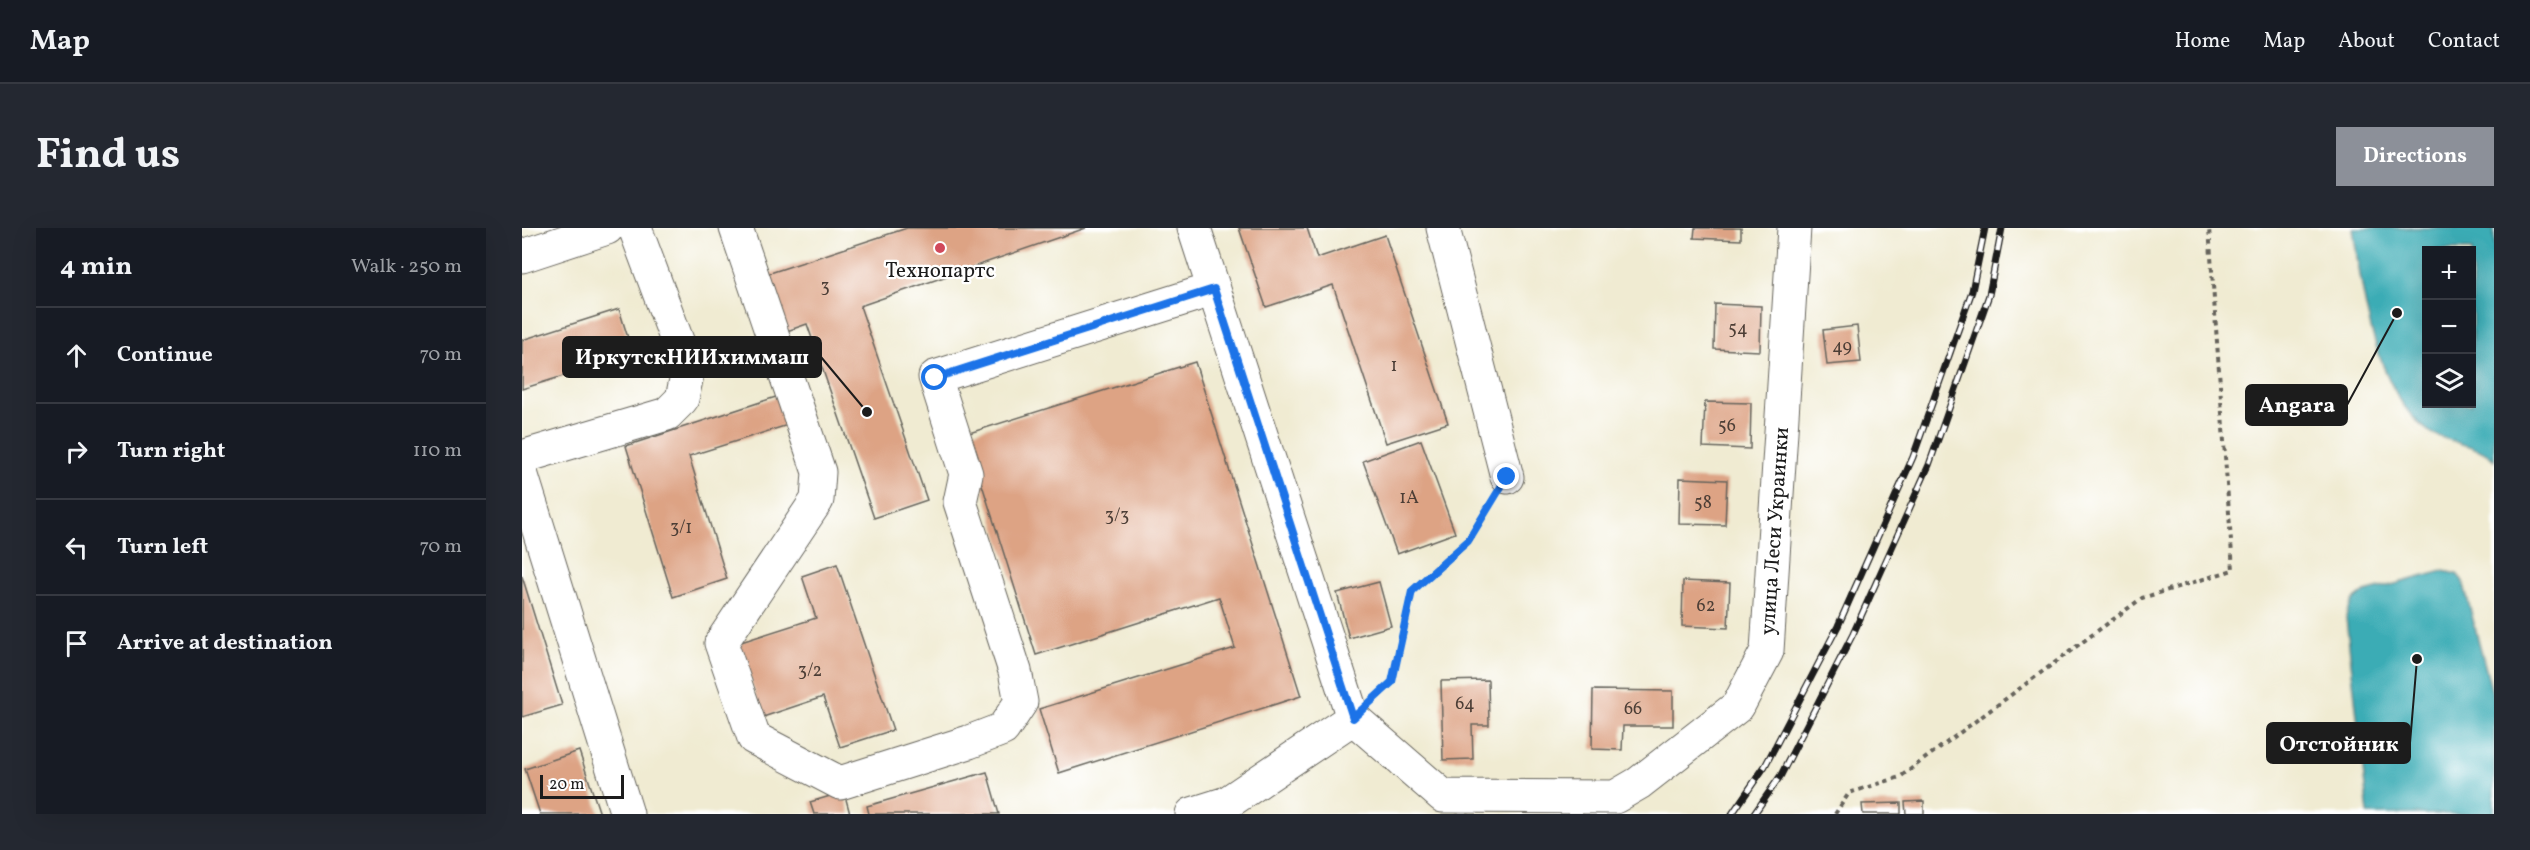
<!DOCTYPE html>
<meta charset="utf-8">
<style>
body{margin:0;font-family:Vollkorn,serif;background:#242831;color:#f1f3f6}
.controls{position:absolute;right:18px;top:18px;display:grid;overflow:hidden;border-radius:0px;box-shadow:0 6px 24px #0002}
.controls button{width:54px;height:54px;display:grid;place-items:center;padding:0;border:0;border-bottom:2px solid #363941;background:#171b24;color:#f1f3f6;font:30px sans-serif}
.scale{position:absolute;left:18px;bottom:15px;width:84px;box-sizing:border-box;padding-left:6px;border:3px solid #1c1c1c;border-top:0;font-size:16px;line-height:21px;white-space:nowrap;color:#1c1c1c;-webkit-text-stroke:4px #fff;paint-order:stroke}
.stop{position:absolute;width:18px;height:18px;margin:-14px;border:4px solid #1a73e8;border-radius:50%;background:#fff}
.stop.end{background:#1a73e8;border-color:#fff;box-shadow:0 2px 6px #0008}
.list{margin:0;padding:0;list-style:none}
h2{display:flex;justify-content:space-between;align-items:center;height:78px;margin:0;padding:0 24px;font-size:26px}
h2 small{font-size:20px;font-weight:400;color:#9ea1a6}
.list li{display:grid;grid-template-columns:39px 1fr auto;gap:18px;align-items:center;box-sizing:border-box;height:96px;padding:0 24px;border-top:2px solid #363941}
.list b{display:block;font-size:22px;white-space:nowrap}
.list em{font-size:20px;font-style:normal;color:#9ea1a6}
.icon{flex:none;width:33px;height:33px;fill:none;stroke:currentColor;stroke-width:2;stroke-linecap:round;stroke-linejoin:round}
.map{position:relative;flex:none;width:1972px;height:586px;overflow:hidden;border-radius:0px}
header{display:flex;align-items:center;gap:36px;box-sizing:border-box;height:84px;padding:0 30px;background:#171b24;border-bottom:2px solid #363941}
header strong{font-size:28px}
nav{display:flex;gap:33px;margin-inline-start:auto;font-size:21px}
.intro{display:flex;align-items:center;justify-content:space-between;box-sizing:border-box;height:144px;padding:0 36px}
h1{margin:0;font-size:42px}
.button{padding:15px 27px;border-radius:0px;background:#8c9099;color:#fff;font-size:21px;font-weight:700}
main{display:flex;gap:36px;padding:0 36px}
aside{flex:1;background:#171b24;border-radius:0px;box-shadow:0 6px 24px #0002}
.map>svg:first-child{display:block}
.water{fill:#3bacb5;stroke:#2c6468;stroke-width:1.5;fill-rule:evenodd}
.building{fill:#dda384}
.lines{fill:none;stroke-linecap:round;stroke-linejoin:round}
.minor-casing{stroke:#66645c;stroke-width:35}
.path{stroke:#66645c;stroke-width:4;stroke-dasharray:4.5 4.5;stroke-linecap:butt}
.minor{stroke:#fff;stroke-width:33}
.rail-casing{stroke:#1c1c1c;stroke-width:7}
.rail{stroke:#fff;stroke-width:4.5;stroke-dasharray:14;stroke-linecap:butt}
.route{stroke:#1a73e8;stroke-width:8}
.poi-dot{fill:#d1495b;stroke:#fff;stroke-width:2}
.labels{text-anchor:middle;stroke-width:4.5;stroke-linejoin:round;paint-order:stroke}
.number-label{font-size:18px;fill:#4c3e36}
.poi-label{font-size:21px;fill:#1c1c1c;stroke:#fff}
.street-label{font-size:21px;fill:#1c1c1c;stroke:#fff}
.leader{fill:none;stroke:#1c1c1c;stroke-width:2}
.callout-dot{fill:#1c1c1c;stroke:#fff;stroke-width:2}
.callout{fill:#1c1c1c;stroke:#1c1c1c;stroke-width:2}
.callout-label{font-size:22px;text-anchor:middle;font-weight:bold;fill:#fff}
</style>
<header>
<strong>Map</strong>
<nav><a>Home</a><a>Map</a><a>About</a><a>Contact</a></nav>
</header>
<div class="intro"><h1>Find us</h1><a class="button">Directions</a></div>
<main>
<aside>
<h2>4 min<small>Walk · 250 m</small></h2>
<ul class="list">
<li><svg class="icon" aria-label="ahead" viewBox="0 0 24 24"><path d="M12 20V5M6 11l6-6 6 6"/></svg><div><b>Continue</b></div><em>70 m</em></li>
<li><svg class="icon" aria-label="right" viewBox="0 0 24 24"><path d="M7 20v-9h11M14 6l5 5-5 5"/></svg><div><b>Turn right</b></div><em>110 m</em></li>
<li><svg class="icon" aria-label="left" viewBox="0 0 24 24"><path d="M17 20v-9H6M10 6l-5 5 5 5"/></svg><div><b>Turn left</b></div><em>70 m</em></li>
<li><svg class="icon" aria-label="arrive" viewBox="0 0 24 24"><path d="M6 21V4h12l-3 4 3 4H6"/></svg><div><b>Arrive at destination</b></div></li>
</ul>
</aside>
<div class="map">
<svg width="1972" height="586" viewBox="0 0 1972 586">
<rect width="100%" height="100%" fill="#fff"/>
<filter id="ink" filterUnits="userSpaceOnUse"><feTurbulence type="fractalNoise" baseFrequency=".0167" numOctaves="2"/><feDisplacementMap in="SourceGraphic" scale="12" xChannelSelector="R" yChannelSelector="G"/><feConvolveMatrix kernelMatrix="1 2 1 2 8 2 1 2 1" color-interpolation-filters="sRGB"/></filter>
<filter id="wash" filterUnits="userSpaceOnUse"><feTurbulence type="fractalNoise" baseFrequency=".008" numOctaves="4" result="noise"/><feDisplacementMap in="SourceGraphic" scale="24" xChannelSelector="R" yChannelSelector="G"/><feGaussianBlur stdDeviation="1.35" result="paint"/><feColorMatrix in="noise" values="0 0 0 0 0 0 0 0 0 0 0 0 0 0 0 0 0 1.4 0 .05"/><feComposite in="paint" operator="in"/></filter>
<g filter="url(#wash)">
<rect width="100%" height="100%" fill="#f0ebd2"/>
<!-- water -->
<path class="water" d="M1831 0H1972V232C1956 215 1924 216 1905 202 1853 163 1839 61 1831 0ZM1950 22V176H1904V22Z
M1921 343 1935 346 1941 353 1972 472V586H1846L1824 390C1826 377 1831 371 1843 364Z"/>
<g id="blocks">
<!-- building -->
<path class="building" d="M385 0H564L338 78 405 272 352 290 285 96 262 104 245 46Z
M717 0H785L795 30 863 7 926 195 864 215 811 57 744 79Z
M1173 0H1219V12L1172 10Z
M1193 76 1239 78 1238 123 1192 121Z
M97 81 111 126 0 161V112Z
M1335 98 1339 134 1305 137 1301 102Z
M673 134 779 468 537 545 517 481 713 420 697 369 514 427 444 206Z
M260 167 269 196 167 228 205 351 151 369 104 218Z
M1183 174 1229 175 1228 221 1181 219Z
M899 212 933 305 875 326 841 233Z
M1158 250 1205 252 1203 297 1157 296Z
M315 336 371 502 318 519 301 469 241 489 216 415 294 390 280 348Z
M0 348 40 477 0 489Z
M1161 353 1208 355 1206 400 1160 398Z
M857 354 869 398 827 410 815 365Z
M966 452 967 497H950L951 531 921 532 919 453Z
M1071 462 1151 463V498H1101L1100 522 1070 521Z
M57 523 78 586H18L3 541Z
M465 544 477 586H347L345 578Z
M322 564 328 586H292L288 574Z
M1402 573V586H1384L1383 574Z
M1379 575V586H1341L1340 576Z"/>
</g>
</g>
<g filter="url(#ink)">
<use href="#blocks" fill-opacity="0" stroke="#66645c" stroke-width="1.5"/>
<g class="lines">
<!-- minor casing -->
<g class="minor-casing">
<path id="minor" d="M214 0 297 244 295 272 199 415 232 510 318 555 447 514 481 501 499 474 493 443 438 274 444 246 413 149 692 61
M921 0 985 249
M0 28 85 0
M0 229 145 186 160 171 166 142 113 0
M0 248 105 586
M831 490 921 568 1093 569 1117 555 1216 478 1245 423 1272 0
M670 586 705 575 831 490 672 0"/>
</g>
<!-- path -->
<path class="path" d="M856 468 870 455 890 363 946 313 969 275
M1313 586 1327 565 1378 549 1620 370 1711 342 1687 0"/>
<!-- minor -->
<use href="#minor" class="minor"/>
<!-- rail casing -->
<g class="rail-casing">
<path id="rail" d="M1210 586 1243 538 1316 398 1391 229 1450 63 1463 0
M1232 586 1259 547 1331 406 1407 237 1467 67 1480 0"/>
</g>
<!-- rail -->
<use href="#rail" class="rail"/>
</g>
</g>
<g class="lines" filter="url(#ink)">
<!-- route -->
<path class="route" d="M413 150 692 61 831 490 870 454 890 363 946 313 985 249"/>
</g>
<!-- markers -->
<circle class="poi-dot" cx="418" cy="20" r="6"/>
<g class="labels">
<!-- number labels -->
<g class="number-label">
<text x="303" y="64">3</text>
<text x="1216" y="106">54</text>
<text x="1320" y="124">49</text>
<text x="872" y="143">1</text>
<text x="1205" y="203">56</text>
<text x="887" y="275">1А</text>
<text x="1181" y="280">58</text>
<text x="595" y="293">3/3</text>
<text x="159" y="305">3/1</text>
<text x="1184" y="383">62</text>
<text x="288" y="448">3/2</text>
<text x="943" y="481">64</text>
<text x="1111" y="486">66</text>
</g>
<!-- poi labels -->
<g class="poi-label">
<text x="418" y="49">Технопартс</text>
</g>
<!-- street labels -->
<g class="street-label">
<text transform="translate(1252 303) rotate(-86)" y="7">улица Леси Украинки</text>
</g>
</g>
<!-- callouts -->
<path class="leader" d="M345 184L299 129M1875 85L1825 177M1895 431L1888 515"/>
<g class="callout-dot">
<circle cx="345" cy="184" r="6"/>
<circle cx="1875" cy="85" r="6"/>
<circle cx="1895" cy="431" r="6"/>
</g>
<g class="callout">
<rect x="41" y="109" width="258" height="40" rx="6"/>
<rect x="1724" y="157" width="101" height="40" rx="6"/>
<rect x="1745" y="495" width="143" height="40" rx="6"/>
</g>
<g class="callout-label">
<text x="170" y="136">ИркутскНИИхиммаш</text>
<text x="1775" y="184">Angara</text>
<text x="1817" y="523">Отстойник</text>
</g>
</svg>
<div class="controls">
<button>+</button>
<button>−</button>
<button><svg class="icon" aria-label="layers" viewBox="0 0 24 24"><path d="M12 4l9 5-9 5-9-5zM3 14l9 5 9-5"/></svg></button>
</div>
<div class="scale">20 m</div>
<div class="stop" style="left:413px;top:150px"></div>
<div class="stop end" style="left:985px;top:249px"></div>
</div>
</main>
